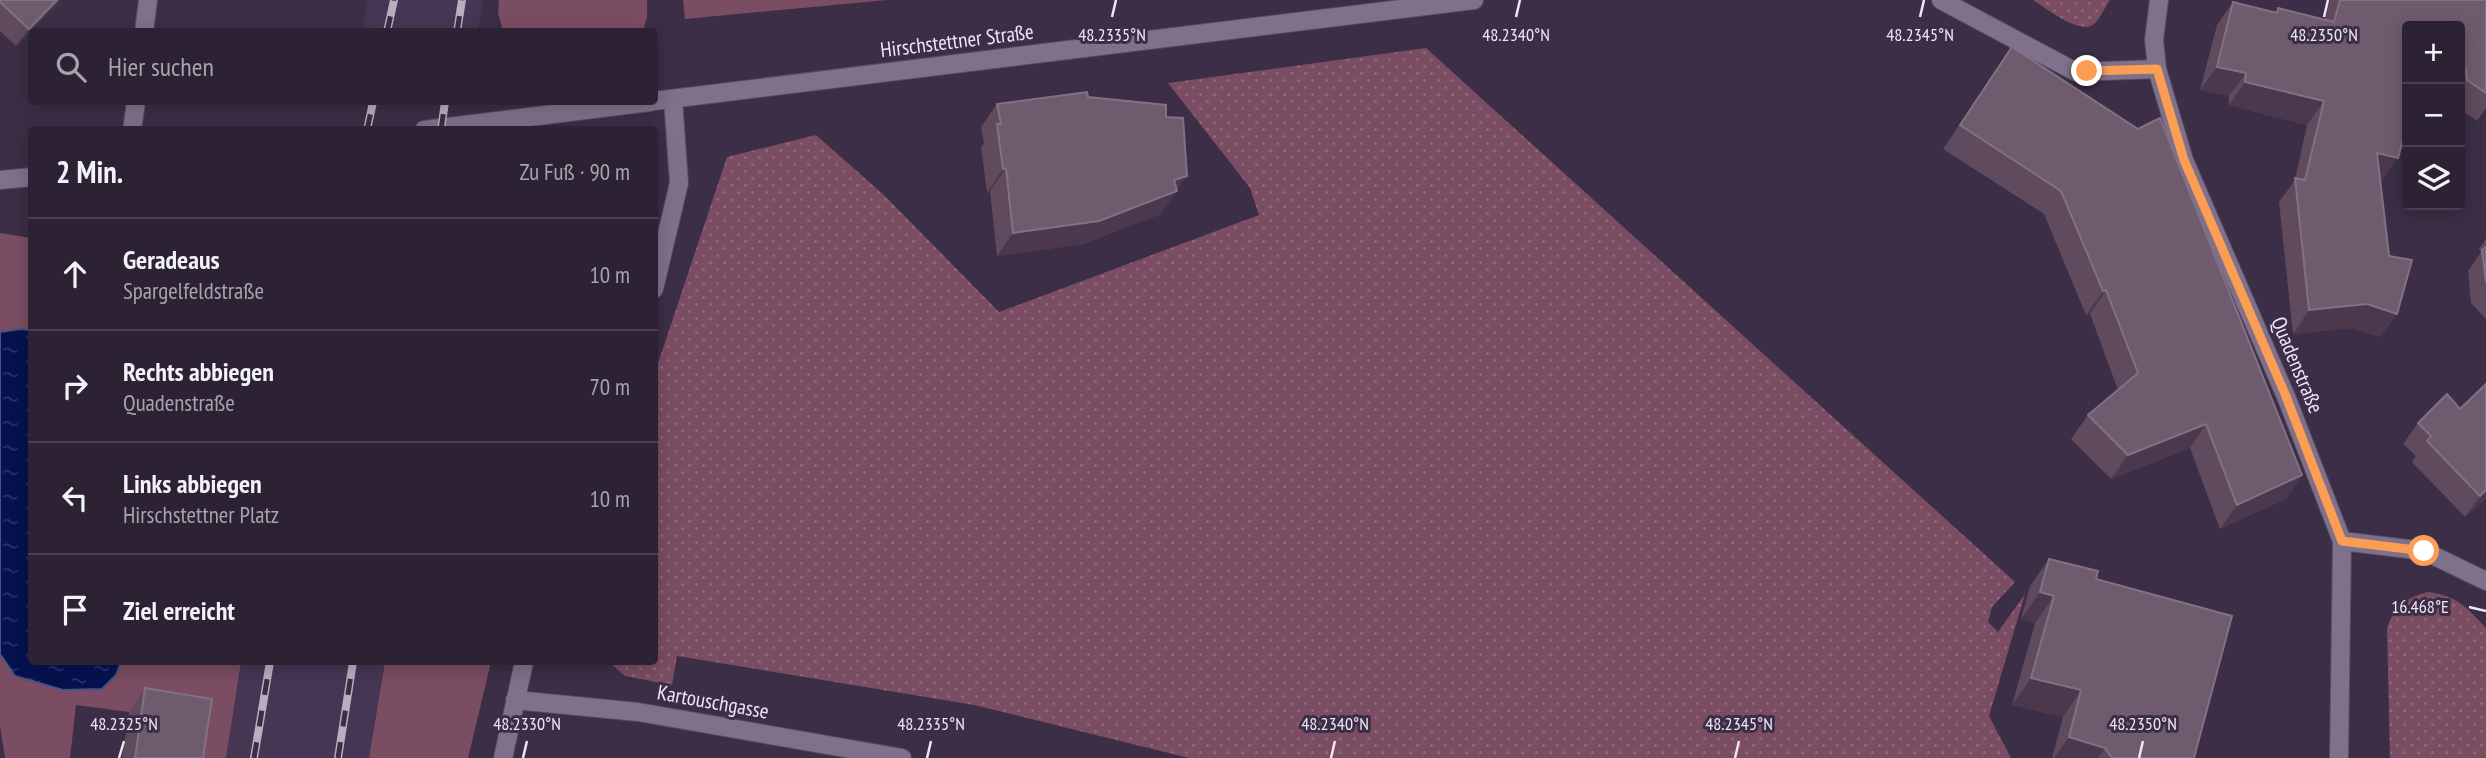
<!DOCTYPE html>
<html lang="de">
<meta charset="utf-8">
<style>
body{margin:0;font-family:"PT Sans Narrow",sans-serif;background:#382f40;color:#f1f3f6}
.controls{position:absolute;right:21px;top:21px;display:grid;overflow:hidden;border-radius:7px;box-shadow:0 4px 18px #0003}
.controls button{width:63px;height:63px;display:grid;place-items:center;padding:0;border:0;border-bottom:2px solid #483f4f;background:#2c2234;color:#f1f3f6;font:35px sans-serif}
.stop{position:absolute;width:21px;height:21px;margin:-16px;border:5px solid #fc9d54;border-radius:50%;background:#fff}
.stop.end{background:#fc9d54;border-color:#fff;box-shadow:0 2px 7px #0008}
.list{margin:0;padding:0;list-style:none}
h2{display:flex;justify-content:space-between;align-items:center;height:91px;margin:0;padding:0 28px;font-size:30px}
h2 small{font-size:23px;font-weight:400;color:#a6a4ac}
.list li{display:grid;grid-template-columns:46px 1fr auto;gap:21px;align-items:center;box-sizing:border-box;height:112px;padding:0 28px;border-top:2px solid #483f4f}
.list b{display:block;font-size:26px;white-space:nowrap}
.list p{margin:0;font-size:23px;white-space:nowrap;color:#a6a4ac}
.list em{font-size:23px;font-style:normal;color:#a6a4ac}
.icon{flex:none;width:38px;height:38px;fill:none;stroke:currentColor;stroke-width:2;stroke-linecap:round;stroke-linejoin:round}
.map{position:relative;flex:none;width:2486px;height:758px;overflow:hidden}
.search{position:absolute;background:#2c2234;box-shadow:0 4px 18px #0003;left:28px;top:28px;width:630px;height:77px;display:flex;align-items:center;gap:18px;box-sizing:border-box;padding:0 24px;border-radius:7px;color:#a6a4ac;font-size:26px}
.panel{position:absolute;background:#2c2234;box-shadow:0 4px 18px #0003;left:28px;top:126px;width:630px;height:539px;border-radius:7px}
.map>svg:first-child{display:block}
.built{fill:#463654}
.grass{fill:#7b4d62}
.park{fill:url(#park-dots)}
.water{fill:url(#water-ripples);stroke:#4b5281;stroke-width:2}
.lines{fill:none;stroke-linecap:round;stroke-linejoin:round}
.street-casing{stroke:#574c60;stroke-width:20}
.secondary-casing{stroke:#574c60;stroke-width:20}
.street{stroke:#7f718b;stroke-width:18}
.secondary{stroke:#7f718b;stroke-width:18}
.rail-casing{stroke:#b7aec0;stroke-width:8}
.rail{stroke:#3b2e46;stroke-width:5;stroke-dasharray:16;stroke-linecap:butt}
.wall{fill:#604a5d}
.shaded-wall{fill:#4b384d}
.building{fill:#6f5b6e;stroke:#837083;stroke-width:2}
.route{stroke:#fc9d54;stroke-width:9}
.ticks{fill:none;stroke:#eee6f5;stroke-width:2.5}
.labels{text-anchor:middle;stroke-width:6;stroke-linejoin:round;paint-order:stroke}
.street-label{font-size:21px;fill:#eee6f5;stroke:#3b2e46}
.ticks-label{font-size:18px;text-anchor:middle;fill:#eee6f5;stroke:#3b2e46;stroke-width:6;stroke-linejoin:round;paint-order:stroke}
</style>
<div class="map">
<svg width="2486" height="758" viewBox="0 0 2486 758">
<defs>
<pattern id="park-dots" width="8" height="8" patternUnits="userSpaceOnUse" patternTransform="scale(1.75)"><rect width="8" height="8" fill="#7b4d62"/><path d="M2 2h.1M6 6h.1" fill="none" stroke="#8e6779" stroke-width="1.8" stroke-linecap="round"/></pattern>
<pattern id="water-ripples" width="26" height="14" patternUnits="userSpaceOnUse" patternTransform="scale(1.75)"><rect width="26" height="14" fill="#05124f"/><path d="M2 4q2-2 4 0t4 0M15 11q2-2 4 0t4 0" fill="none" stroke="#2a3469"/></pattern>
</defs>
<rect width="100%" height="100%" fill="#3b2e46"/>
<!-- built -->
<path class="built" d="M368 0H483L478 31H362Z
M241 662H385L369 758H226Z"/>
<!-- grass -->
<path class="grass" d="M499 0H647V17L643 31H503L498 13Z
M683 0H887L685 19Z
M0 233 31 238 32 662H241L226 758H190L129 712 76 705 70 758H5L0 726Z
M385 662H491L468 758H369Z"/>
<!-- park -->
<path class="park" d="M2033 0H2110C2105 7 2100 19 2094 24 2081 36 2046 8 2033 0Z
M1426 48 2015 582 1992 607 1988 622 1998 632 2025 594 1989 716 2011 758H1189L974 705 677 656 672 685 625 676 609 662H654L655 372 727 157 816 135 885 196 999 312 1259 215 1250 188 1168 83Z
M2428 592C2458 596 2466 607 2486 628V758H2390L2387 628C2396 604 2404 599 2428 592Z"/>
<!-- water -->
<path class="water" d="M20 329 32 330V662H121L116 675 102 689 63 690 15 676 0 654V332Z"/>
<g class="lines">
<!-- street casing -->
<g class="street-casing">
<path id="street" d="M1941 0 2076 72 2157 69
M144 32 148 0
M132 130 136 102
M654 289 679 183 673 99
M2342 541 2424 551 2486 581
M515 700 638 712 902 758
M503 758 524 662"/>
</g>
<!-- secondary casing -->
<g class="secondary-casing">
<path id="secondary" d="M2159 0 2154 40 2157 69 2184 160 2287 399 2342 541 2339 758
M654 101 1474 0
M424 130 650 102
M0 180 32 177"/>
</g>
<!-- street -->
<use href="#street" class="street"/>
<!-- secondary -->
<use href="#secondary" class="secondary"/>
<!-- rail casing -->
<g class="rail-casing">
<path id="rail" d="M387 32 394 0
M457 32 462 0
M367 130 373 102
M441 130 445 102
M254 758 270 662
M338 758 353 662"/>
</g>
<!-- rail -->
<use href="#rail" class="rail"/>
</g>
<!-- wall -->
<path class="wall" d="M0 0H61L16 46 0 31Z
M2330 0H2486V108L2477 121 2460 109V26H2407L2382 181H2381L2397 314 2380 337 2351 328 2293 334 2279 202 2295 180 2307 125 2229 105V96L2200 90 2217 25 2233 2 2275 12 2278 8 2325 20Z
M2012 47 2302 475 2286 499 2220 529 2190 448 2111 479 2071 439 2088 415 2118 390 2090 314 2086 315 2044 214 1943 149Z
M1088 97 1161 214 1083 244 997 256 990 191 987 192 981 147 984 143 981 127 997 104Z
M2486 239V319L2471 303 2468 271 2481 252 2479 249Z
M2486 384V498L2465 517 2412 462 2416 456 2403 444 2418 423 2460 409Z
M2049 559 2096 579 2194 758H2052L2063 717 2012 705 2035 623 2021 619 2030 586Z
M145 688 203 758H122L129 712Z"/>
<!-- shaded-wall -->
<path class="shaded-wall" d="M57 0H61L16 46 29 29Z
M2217 67 2246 73 2229 96 2200 90Z
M2245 82 2324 101 2307 125 2229 105Z
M2377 153 2398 158 2382 181 2361 177Z
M1006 168 990 191 987 192 1003 169Z
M1187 176 1161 214 1083 244 997 256 1013 233Z
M2106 290 2090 314 2086 315 2103 291Z
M2367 304 2397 314 2380 337 2351 328 2293 334 2309 310Z
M2206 424 2190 448 2111 479 2128 455Z
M2302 475 2286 499 2220 529 2237 505Z
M2486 490V498L2465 517 2480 496Z
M2040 592 2054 596 2035 623 2021 619Z
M2031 678 2081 690 2063 717 2012 705Z
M2069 737 2105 748 2098 758H2054Z"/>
<!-- building -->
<path class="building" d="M0 0H57L29 29 0 2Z
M2340 0H2486V93L2467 80 2466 67 2463 77 2460 75V26H2407V124L2398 158 2377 153 2389 256 2412 260 2397 314 2367 304 2309 310 2295 178 2305 180 2324 101 2245 82 2246 73 2217 67 2233 2 2277 13 2278 8 2334 22Z
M2012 47 2138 129 2160 118 2302 475 2237 505 2206 424 2128 455 2088 415 2138 373 2106 290 2103 291 2061 191 1960 125Z
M1087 92 1088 97 1166 105V117L1183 118 1187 176 1174 180 1177 191 1099 221 1013 233 1006 168 1003 169 997 124H1001L997 104Z
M2486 247V282L2482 250Z
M2486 384V490L2480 496 2427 441 2431 436 2418 423 2447 394 2460 409Z
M2049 559 2098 571 2096 579 2232 616 2194 758H2112L2105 748 2069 737 2081 690 2031 678 2054 596 2040 592Z
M145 688 212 699 203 758H135Z"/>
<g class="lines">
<!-- route -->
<path class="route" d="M2087 71 2157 69 2184 160 2285 394 2342 541 2424 551"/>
</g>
<!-- ticks -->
<path class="ticks" d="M1112 17 1116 0M1516 17 1520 0M1920 17 1924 0M2324 17 2328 0M2469 607 2486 611M119 758 124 741M523 758 527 741M927 758 931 741M1331 758 1335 741M1735 758 1739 741M2139 758 2143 741"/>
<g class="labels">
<!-- street labels -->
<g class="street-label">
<text transform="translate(957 41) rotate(-7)" y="7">Hirschstettner Straße</text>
<text transform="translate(2297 365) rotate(67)" y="7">Quadenstraße</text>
<text transform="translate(713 702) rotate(10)" y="7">Kartouschgasse</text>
</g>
</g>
<g class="ticks-label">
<text x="1112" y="41">48.2335°N</text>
<text x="1516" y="41">48.2340°N</text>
<text x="1920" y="41">48.2345°N</text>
<text x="2324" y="41">48.2350°N</text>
<text x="2420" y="613">16.468°E</text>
<text x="124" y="730">48.2325°N</text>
<text x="527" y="730">48.2330°N</text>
<text x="931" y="730">48.2335°N</text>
<text x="1335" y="730">48.2340°N</text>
<text x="1739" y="730">48.2345°N</text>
<text x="2143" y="730">48.2350°N</text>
</g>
</svg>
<div class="controls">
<button>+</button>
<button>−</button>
<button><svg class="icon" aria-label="layers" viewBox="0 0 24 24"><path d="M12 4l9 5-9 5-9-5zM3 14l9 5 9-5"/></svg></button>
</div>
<div class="stop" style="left:2424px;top:551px"></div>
<div class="stop end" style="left:2087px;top:71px"></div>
<div class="search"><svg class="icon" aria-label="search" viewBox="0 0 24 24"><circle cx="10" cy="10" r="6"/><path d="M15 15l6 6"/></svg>Hier suchen</div>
<section class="panel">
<h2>2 Min.<small>Zu Fuß · 90 m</small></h2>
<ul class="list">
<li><svg class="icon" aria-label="ahead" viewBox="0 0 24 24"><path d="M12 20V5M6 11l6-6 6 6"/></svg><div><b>Geradeaus</b><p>Spargelfeldstraße</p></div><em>10 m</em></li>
<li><svg class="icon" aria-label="right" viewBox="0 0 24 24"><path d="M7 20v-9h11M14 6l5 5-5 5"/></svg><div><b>Rechts abbiegen</b><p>Quadenstraße</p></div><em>70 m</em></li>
<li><svg class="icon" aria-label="left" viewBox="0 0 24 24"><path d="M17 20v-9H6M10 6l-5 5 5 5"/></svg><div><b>Links abbiegen</b><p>Hirschstettner Platz</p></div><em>10 m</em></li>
<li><svg class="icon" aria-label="arrive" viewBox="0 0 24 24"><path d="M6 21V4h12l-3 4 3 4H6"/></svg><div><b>Ziel erreicht</b></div></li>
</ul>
</section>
</div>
